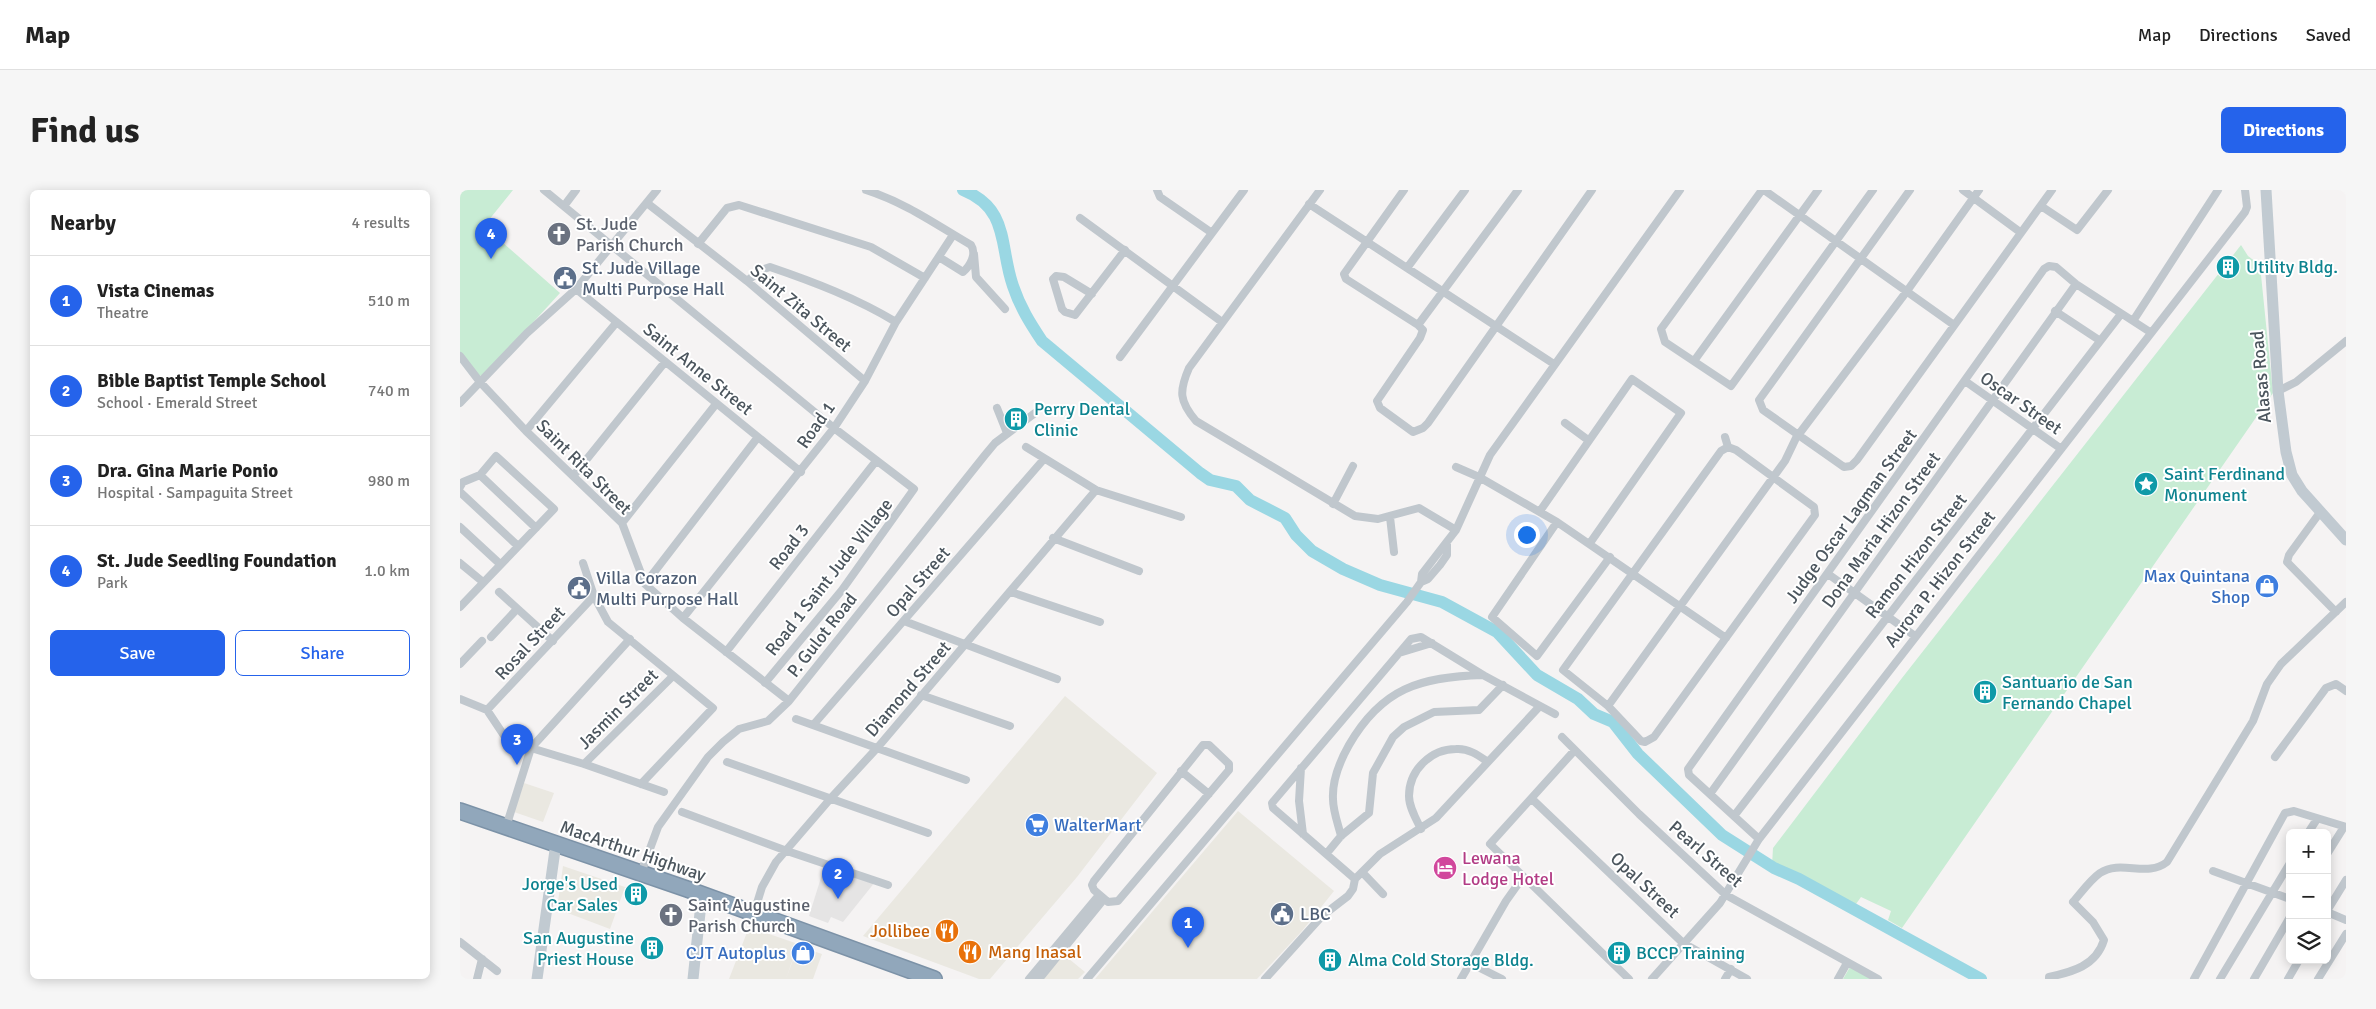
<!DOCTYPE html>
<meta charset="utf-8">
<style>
body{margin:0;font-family:Signika,sans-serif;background:#f6f6f6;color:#222}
.controls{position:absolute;right:15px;bottom:15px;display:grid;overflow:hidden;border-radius:8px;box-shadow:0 2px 12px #0003}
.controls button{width:45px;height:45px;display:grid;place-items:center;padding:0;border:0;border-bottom:1px solid #e0e0e0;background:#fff;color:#222;font:25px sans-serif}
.you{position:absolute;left:1066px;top:344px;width:18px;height:18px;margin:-12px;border:4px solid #fff;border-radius:50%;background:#1a73e8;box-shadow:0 0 0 8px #1a73e833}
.badge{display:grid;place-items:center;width:32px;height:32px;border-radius:50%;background:#2563eb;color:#fff;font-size:16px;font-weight:700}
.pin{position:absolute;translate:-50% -41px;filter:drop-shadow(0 1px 2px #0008)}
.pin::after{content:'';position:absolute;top:26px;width:18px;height:15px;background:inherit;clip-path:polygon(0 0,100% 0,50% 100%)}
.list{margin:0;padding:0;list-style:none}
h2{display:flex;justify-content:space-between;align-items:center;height:65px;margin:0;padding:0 20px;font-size:21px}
h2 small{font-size:16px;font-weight:400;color:#767676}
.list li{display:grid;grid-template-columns:32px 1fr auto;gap:15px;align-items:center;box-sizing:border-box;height:90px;padding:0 20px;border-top:1px solid #e0e0e0}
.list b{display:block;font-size:19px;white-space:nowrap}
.list p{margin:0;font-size:16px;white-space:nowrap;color:#767676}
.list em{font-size:16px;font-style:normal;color:#767676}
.actions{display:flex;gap:10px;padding:15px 20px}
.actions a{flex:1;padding:11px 0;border:1px solid #2563eb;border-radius:8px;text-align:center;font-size:18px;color:#2563eb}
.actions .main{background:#2563eb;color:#fff}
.icon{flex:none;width:28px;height:28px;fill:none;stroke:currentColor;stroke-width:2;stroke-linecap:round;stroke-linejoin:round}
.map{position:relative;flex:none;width:1886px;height:789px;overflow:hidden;border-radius:8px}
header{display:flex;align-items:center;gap:30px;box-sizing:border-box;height:70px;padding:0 25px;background:#fff;border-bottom:1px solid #e0e0e0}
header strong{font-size:24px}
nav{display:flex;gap:28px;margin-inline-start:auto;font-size:18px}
.intro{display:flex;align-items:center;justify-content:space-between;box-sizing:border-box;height:120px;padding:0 30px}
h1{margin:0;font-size:35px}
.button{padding:12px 22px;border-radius:8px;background:#2563eb;color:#fff;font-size:18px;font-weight:700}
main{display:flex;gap:30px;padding:0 30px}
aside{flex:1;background:#fff;border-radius:8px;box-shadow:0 2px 12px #0003}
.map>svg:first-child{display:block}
.commercial{fill:#eae8e1}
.education{fill:#e5e4e4}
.green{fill:#c8ecd4}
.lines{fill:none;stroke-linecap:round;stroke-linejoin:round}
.river{stroke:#9ad7e3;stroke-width:12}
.highway-casing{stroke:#7c92a7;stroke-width:18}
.street{stroke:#c0c7cd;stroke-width:8}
.secondary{stroke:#c1cad1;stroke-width:11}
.highway{stroke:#91a7bb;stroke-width:15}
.labels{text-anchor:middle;stroke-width:4;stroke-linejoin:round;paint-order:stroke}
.worship-label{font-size:18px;fill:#5b616d;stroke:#fff;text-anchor:start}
.culture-label{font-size:18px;fill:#0d838f;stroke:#fff;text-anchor:start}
.service-label{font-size:18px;fill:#4e5e75;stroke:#fff;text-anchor:start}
.street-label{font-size:18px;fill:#4c565e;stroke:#fff}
.shop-label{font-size:18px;fill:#366cbe;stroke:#fff;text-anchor:end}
.hotel-label{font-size:18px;fill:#b23c85;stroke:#fff;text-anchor:start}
.food-label{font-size:18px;fill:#c56008;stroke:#fff;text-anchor:end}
</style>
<header>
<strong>Map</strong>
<nav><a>Map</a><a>Directions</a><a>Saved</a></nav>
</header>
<div class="intro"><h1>Find us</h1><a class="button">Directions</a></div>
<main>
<aside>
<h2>Nearby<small>4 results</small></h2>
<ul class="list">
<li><span class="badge">1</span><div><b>Vista Cinemas</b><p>Theatre</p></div><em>510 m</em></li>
<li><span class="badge">2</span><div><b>Bible Baptist Temple School</b><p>School · Emerald Street</p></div><em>740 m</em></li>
<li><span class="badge">3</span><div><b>Dra. Gina Marie Ponio</b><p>Hospital · Sampaguita Street</p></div><em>980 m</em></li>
<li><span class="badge">4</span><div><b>St. Jude Seedling Foundation</b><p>Park</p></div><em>1.0 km</em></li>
</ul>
<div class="actions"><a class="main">Save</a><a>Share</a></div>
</aside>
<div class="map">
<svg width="1886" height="789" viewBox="0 0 1886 789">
<rect width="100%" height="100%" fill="#f5f3f3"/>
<!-- commercial -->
<path class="commercial" d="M605 506 697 583 617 687 530 789H519L403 746Z
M64 593 94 603 83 632 54 622Z
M778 621 874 701 842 741 797 789H635Z
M103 676 165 697 150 739 97 719Z
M289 737 338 754 326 789H269Z
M338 756 362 764 353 789H326Z
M603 764 625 782 618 789H582Z"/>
<!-- education -->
<path class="education" d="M364 678 383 685 384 682 415 692 383 732 371 727 368 733 349 726Z"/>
<!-- green -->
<path class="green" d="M0 0H53L24 36 100 103 25 185 18 186 0 163Z
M1781 55 1788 66 1800 75 1813 203 1442 738 1428 730 1431 721 1401 707 1396 714 1312 675 1313 658 1442 488Z
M1390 777 1411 789H1383Z"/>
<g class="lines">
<!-- river -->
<path class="river" d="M503 0C550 19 539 56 553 96 560 117 570 133 582 151L740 283 750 290 776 296 790 310 825 328 836 345 852 361 883 379 920 395 982 412 1037 442 1077 485 1118 509 1134 524 1153 532 1178 564 1262 645 1314 678 1339 689 1521 789"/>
<!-- highway casing -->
<g class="highway-casing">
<path id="highway" d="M0 621 227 699 474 789"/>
</g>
<!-- street -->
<path class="street" d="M84 0 374 238 454 299 382 400 305 493
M406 0C446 13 475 34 511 55 517 64 510 76 503 82L479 67
M697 0 700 7 752 43
M860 0 729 178C719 201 719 211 736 231L895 326 918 329 959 318 996 340
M944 0 884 84 886 89 958 135 963 140 960 148 917 211 920 218 953 242 963 238 968 233 1132 0
M1302 0 1201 139 1205 152 1271 196 1413 0
M1304 0 1494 135
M1450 0 1299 210 1303 220 1384 277 1391 276 1397 270 1592 0
M1503 0 1560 42
M187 13 287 91 405 191
M849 14 1094 174
M104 16 116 0
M1581 16 1617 40 1648 0
M620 28 762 132
M238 54 267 18 279 15 411 57 465 88
M514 64 516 87 545 119
M947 78 1005 0
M287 91 301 80 310 77C354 92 396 108 436 132
M116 99 341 282
M632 104 604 87 596 86 593 89 602 119 605 122 615 125 665 60
M1595 121 1639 150
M1673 131 1758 0
M958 135 1058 0
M0 166 20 192 66 241 162 333 185 394 223 428 329 511
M660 167 784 0
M1234 171 1358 0
M1505 191 1600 258
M1818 201 1836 192 1886 151
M0 213 67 143 116 99 197 0
M537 218 547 243
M1105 233 1128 250
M66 241 156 133
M1265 247 1268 257
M566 257 636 300 721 327
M1268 257 1276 260 1354 317 1355 325 1194 547 1185 552 1181 551 1148 516 1103 480 1261 261Z
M996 277 1019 287 1097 332 1266 448
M20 285 76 338
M114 285 205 172
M0 297 3 292 20 285 36 266 94 319 0 417
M0 302 58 356
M873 314 893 276
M1080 321 1172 189 1221 223 1130 353
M1861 321 1829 365 1827 372 1876 422
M930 327 934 362
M1097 332 1032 427 1077 466 1150 367
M162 333 256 214
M0 337 40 374
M593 348 679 381
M0 373 23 392
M123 373 134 406 148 432 253 518 181 594
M1368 384 1455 446
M961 392 962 384 996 340 1030 265 1220 0
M185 394 298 247
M39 402 93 451
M551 402 640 432
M223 428 374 238 405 191 436 132 493 45
M444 431 597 489
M31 447 57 419
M266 462 416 271
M939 463 972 453
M0 474 22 451
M461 505 550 536
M0 509 27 520 45 547 71 558 124 574 204 602
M1148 516 1325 271 1336 248 1447 101 1519 0
M27 520 134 406
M336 529 506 590
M354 534 584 269
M1102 547 1179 624 1266 705 1418 789
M743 555H749L769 574V580L658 711 648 712 634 700 632 695 634 691Z
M1114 561 1030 654 1169 789
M1815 567 1866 498 1876 494 1886 501
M267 572 468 643
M124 574 213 486
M841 578 839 611 843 644
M721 581 749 604
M1250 604 1616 94
M1072 609 1223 753 1287 789
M222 622 327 661 428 695
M1274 626 1661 124
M46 637 71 558 170 449
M961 639C956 629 949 617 949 606 949 580 971 559 996 559 1008 558 1018 565 1028 572
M1848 643 1857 629
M881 646C878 634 873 621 873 609 872 590 880 571 889 555 922 498 960 487 1023 485
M1299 649 1229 585 1228 579 1584 79 1589 76 1596 77 1616 94 1690 142
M867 663 881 646 909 623 913 583 933 547 944 537 974 522 1019 520 1043 495
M1867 664 1884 637
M1753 681 1830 709
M902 682 923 704
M181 683 198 637 248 567 263 552 279 539 308 531 329 511 525 265 535 253 575 223
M895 689 813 618 812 613 951 449 961 447 1023 485 1095 524
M1867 721 1886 690
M1867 722 1886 730
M294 723 302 697 316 672 371 608 418 557 636 300
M0 752 37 781
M1010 773 1042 789
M17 789 22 769
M569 789 639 705
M579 789 644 709
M627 789 947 412 961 392 968 389 980 375 987 365V354
M805 789 862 726 888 706 893 699 895 689 920 664 976 628 1079 517
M1001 789 1046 711 1063 687
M1192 789 1260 713 1299 649 1785 22 1787 17 1785 0
M1265 789 1271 779
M1378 789 1387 773
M1589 789V787C1612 782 1636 776 1644 750L1633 732 1613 712C1621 703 1630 690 1640 683 1661 669 1687 688 1707 672L1793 531 1807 494 1821 474 1886 412
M1734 789 1825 623 1834 621 1886 637
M1760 789 1830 673
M1794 789 1830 727
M1828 789 1839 770
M1858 789 1886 744"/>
<!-- secondary -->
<path class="secondary" d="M1806 0 1818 201 1826 262 1832 285 1842 301 1886 350
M77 789 96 653
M233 789 242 704"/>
<!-- highway -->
<use href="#highway" class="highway"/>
</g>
<!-- icons -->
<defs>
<g id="church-disc" transform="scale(1.25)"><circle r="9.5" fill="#6b7280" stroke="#fff"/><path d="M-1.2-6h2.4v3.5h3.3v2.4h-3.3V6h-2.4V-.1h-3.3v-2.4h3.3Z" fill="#fff"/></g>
<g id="building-disc" transform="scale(1.25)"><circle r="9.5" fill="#0f9aa8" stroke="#fff"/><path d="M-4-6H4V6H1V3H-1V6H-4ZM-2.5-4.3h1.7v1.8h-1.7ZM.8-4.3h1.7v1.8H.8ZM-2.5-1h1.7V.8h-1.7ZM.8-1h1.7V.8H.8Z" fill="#fff"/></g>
<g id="civic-disc" transform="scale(1.25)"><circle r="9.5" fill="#5c6f8a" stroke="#fff"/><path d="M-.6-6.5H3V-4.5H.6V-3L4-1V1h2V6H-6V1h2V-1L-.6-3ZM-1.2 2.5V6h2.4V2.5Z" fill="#fff"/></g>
<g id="sight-disc" transform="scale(1.25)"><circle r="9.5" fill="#0f9aa8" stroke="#fff"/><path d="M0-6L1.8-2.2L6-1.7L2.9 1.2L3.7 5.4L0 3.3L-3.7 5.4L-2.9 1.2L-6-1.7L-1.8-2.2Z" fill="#fff"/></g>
<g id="shop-disc" transform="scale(1.25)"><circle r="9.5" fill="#3f7fe0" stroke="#fff"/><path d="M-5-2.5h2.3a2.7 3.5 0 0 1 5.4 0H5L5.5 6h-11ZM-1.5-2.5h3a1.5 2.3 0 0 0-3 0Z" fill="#fff"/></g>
<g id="supermarket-disc" transform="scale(1.25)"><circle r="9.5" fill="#3f7fe0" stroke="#fff"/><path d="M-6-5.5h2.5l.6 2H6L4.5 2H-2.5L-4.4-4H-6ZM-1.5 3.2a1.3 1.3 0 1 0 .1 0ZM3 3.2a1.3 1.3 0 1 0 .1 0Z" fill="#fff"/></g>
<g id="hotel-disc" transform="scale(1.25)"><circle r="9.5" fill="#d1479c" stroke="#fff"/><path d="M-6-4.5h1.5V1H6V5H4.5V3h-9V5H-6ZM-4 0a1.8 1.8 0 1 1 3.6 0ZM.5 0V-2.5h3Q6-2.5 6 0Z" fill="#fff"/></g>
<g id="restaurant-disc" transform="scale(1.25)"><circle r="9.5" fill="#e8710a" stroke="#fff"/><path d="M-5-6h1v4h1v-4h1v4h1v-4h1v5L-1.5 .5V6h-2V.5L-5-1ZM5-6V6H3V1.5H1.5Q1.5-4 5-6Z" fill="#fff"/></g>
</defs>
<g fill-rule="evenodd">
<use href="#church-disc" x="99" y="44"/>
<use href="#building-disc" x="1768" y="77"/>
<use href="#civic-disc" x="105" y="88"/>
<use href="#building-disc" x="556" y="229"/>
<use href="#sight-disc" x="1686" y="294"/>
<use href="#shop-disc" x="1807" y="396"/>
<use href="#civic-disc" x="119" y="398"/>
<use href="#building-disc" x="1525" y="502"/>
<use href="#supermarket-disc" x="577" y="635"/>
<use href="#hotel-disc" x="985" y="678"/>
<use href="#building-disc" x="176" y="704"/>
<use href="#civic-disc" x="822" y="724"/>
<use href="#church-disc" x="211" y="725"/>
<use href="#restaurant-disc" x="487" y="741"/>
<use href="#building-disc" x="192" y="758"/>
<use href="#restaurant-disc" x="510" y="762"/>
<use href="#shop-disc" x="343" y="763"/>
<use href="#building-disc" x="1159" y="763"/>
<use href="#building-disc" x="870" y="770"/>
</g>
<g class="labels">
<!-- worship labels -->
<g class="worship-label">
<text x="116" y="40">St. Jude<tspan x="116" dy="21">Parish Church</tspan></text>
<text x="228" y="721">Saint Augustine<tspan x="228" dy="21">Parish Church</tspan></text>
</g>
<!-- culture labels -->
<g class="culture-label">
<text x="1786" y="83">Utility Bldg.</text>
<text x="574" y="225">Perry Dental<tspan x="574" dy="21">Clinic</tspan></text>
<text x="1704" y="290">Saint Ferdinand<tspan x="1704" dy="21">Monument</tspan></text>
<text x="1542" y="498">Santuario de San<tspan x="1542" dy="21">Fernando Chapel</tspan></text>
<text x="158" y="700" text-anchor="end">Jorge's Used<tspan x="158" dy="21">Car Sales</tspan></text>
<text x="174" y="754" text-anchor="end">San Augustine<tspan x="174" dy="21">Priest House</tspan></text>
<text x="1176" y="769">BCCP Training</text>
<text x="888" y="776">Alma Cold Storage Bldg.</text>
</g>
<!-- service labels -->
<g class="service-label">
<text x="122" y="84">St. Jude Village<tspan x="122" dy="21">Multi Purpose Hall</tspan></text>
<text x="136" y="394">Villa Corazon<tspan x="136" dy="21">Multi Purpose Hall</tspan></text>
<text x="840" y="730">LBC</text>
</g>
<!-- street labels -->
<g class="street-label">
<text transform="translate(341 118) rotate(40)" y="6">Saint Zita Street</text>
<text transform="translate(238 179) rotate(39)" y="6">Saint Anne Street</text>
<text transform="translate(1801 187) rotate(-95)" y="6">Alasas Road</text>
<text transform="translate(1561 213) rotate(35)" y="6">Oscar Street</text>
<text transform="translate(356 235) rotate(-55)" y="6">Road 1</text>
<text transform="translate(124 277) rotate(45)" y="6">Saint Rita Street</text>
<text transform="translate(1391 326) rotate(-54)" y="6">Judge Oscar Lagman Street</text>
<text transform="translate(1421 340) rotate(-54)" y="6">Dona Maria Hizon Street</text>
<text transform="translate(329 357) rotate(-52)" y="6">Road 3</text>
<text transform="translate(1456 366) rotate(-52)" y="6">Ramon Hizon Street</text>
<text transform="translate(369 387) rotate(-52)" y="6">Road 1 Saint Jude Village</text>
<text transform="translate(1480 389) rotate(-52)" y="6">Aurora P. Hizon Street</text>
<text transform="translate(458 392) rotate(-49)" y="6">Opal Street</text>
<text transform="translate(362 445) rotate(-52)" y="6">P. Gulot Road</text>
<text transform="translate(70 453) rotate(-47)" y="6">Rosal Street</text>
<text transform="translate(448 499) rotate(-49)" y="6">Diamond Street</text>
<text transform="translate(158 519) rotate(-45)" y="6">Jasmin Street</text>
<text transform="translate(173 661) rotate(19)" y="6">MacArthur Highway</text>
<text transform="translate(1246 664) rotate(41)" y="6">Pearl Street</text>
<text transform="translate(1185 695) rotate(43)" y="6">Opal Street</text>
</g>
<!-- shop labels -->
<g class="shop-label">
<text x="1790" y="392">Max Quintana<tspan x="1790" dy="21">Shop</tspan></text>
<text x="594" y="641" text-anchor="start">WalterMart</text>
<text x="326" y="769">CJT Autoplus</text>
</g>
<!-- hotel labels -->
<g class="hotel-label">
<text x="1002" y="674">Lewana<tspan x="1002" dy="21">Lodge Hotel</tspan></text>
</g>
<!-- food labels -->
<g class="food-label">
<text x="470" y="747">Jollibee</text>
<text x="528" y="768" text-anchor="start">Mang Inasal</text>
</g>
</g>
</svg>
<div class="controls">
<button>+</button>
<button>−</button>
<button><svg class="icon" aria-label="layers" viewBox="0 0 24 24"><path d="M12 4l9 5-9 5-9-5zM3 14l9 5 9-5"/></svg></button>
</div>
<div class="you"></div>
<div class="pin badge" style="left:728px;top:758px">1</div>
<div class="pin badge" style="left:378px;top:709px">2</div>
<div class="pin badge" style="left:57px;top:575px">3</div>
<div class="pin badge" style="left:31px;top:69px">4</div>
</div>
</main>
